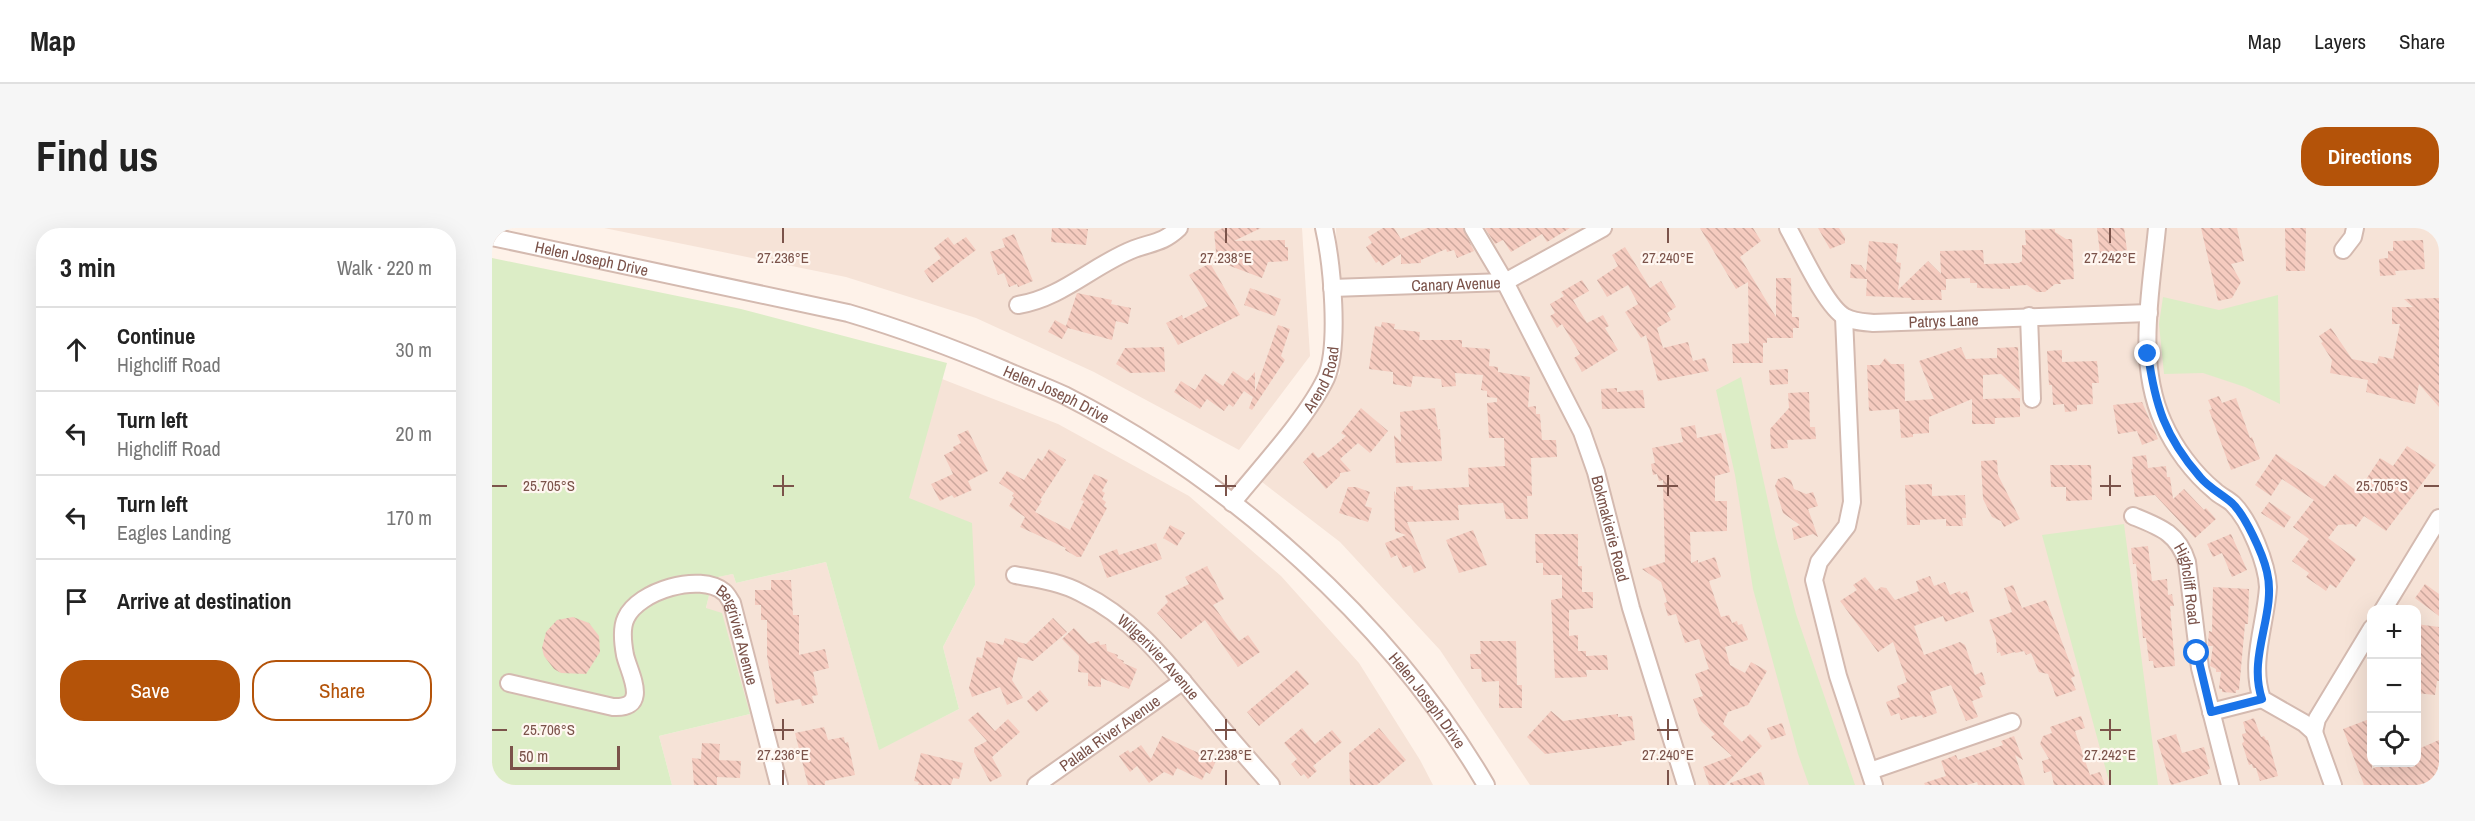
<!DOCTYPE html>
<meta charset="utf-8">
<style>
body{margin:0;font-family:"Archivo Narrow",sans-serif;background:#f6f6f6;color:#222}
.controls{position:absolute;right:18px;bottom:18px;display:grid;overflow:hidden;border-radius:12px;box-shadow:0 6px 24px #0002}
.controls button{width:54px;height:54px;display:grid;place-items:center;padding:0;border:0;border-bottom:2px solid #e0e0e0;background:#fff;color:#222;font:30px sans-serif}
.scale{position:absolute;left:18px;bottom:15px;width:110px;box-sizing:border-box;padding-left:6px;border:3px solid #7b534a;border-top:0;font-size:16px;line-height:21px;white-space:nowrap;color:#7b534a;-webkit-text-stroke:4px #fff7f1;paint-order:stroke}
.stop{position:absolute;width:18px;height:18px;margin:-14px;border:4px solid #1a73e8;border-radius:50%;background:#fff}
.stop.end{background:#1a73e8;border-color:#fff;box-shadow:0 2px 6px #0008}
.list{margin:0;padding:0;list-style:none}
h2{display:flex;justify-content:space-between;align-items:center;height:78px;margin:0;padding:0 24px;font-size:26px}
h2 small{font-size:20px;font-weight:400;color:#767676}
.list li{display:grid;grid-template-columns:39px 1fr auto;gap:18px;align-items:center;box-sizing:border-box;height:84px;padding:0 24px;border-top:2px solid #e0e0e0}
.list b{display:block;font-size:22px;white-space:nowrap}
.list p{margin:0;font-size:20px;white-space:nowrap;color:#767676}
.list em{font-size:20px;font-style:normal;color:#767676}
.actions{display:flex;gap:12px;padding:18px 24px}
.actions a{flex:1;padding:14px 0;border:2px solid #b45309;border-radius:24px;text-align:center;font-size:21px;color:#b45309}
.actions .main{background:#b45309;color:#fff}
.icon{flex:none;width:33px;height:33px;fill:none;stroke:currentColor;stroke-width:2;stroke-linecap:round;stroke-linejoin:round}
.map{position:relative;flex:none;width:1947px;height:557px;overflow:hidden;border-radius:24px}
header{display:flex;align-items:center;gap:36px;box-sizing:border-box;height:84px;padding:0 30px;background:#fff;border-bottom:2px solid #e0e0e0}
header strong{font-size:28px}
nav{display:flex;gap:33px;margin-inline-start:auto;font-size:21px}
.intro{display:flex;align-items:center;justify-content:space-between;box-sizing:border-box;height:144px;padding:0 36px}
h1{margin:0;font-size:42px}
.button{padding:15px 27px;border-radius:24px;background:#b45309;color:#fff;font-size:21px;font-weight:700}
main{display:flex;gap:36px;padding:0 36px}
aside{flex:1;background:#fff;border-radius:24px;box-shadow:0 6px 24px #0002}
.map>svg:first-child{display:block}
.residential{fill:#f6e3d7;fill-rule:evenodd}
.grass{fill:#dcedc6}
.building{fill:url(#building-back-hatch)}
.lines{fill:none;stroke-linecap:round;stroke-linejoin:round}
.minor-casing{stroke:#d4bab0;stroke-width:20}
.minor{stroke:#fff;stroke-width:16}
.route{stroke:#1a73e8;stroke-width:8}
.ticks{fill:none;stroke:#7b534a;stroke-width:2}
.labels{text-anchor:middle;stroke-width:4.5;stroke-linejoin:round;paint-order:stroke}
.street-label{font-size:16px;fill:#7b534a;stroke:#fff7f1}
.ticks-label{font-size:15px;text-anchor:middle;fill:#7b534a;stroke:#fff7f1;stroke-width:4.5;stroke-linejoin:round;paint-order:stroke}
</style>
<header>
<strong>Map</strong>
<nav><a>Map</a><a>Layers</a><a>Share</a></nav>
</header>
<div class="intro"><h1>Find us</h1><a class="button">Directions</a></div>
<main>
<aside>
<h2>3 min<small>Walk · 220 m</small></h2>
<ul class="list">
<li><svg class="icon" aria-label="ahead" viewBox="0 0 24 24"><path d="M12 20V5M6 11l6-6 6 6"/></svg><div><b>Continue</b><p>Highcliff Road</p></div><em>30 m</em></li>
<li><svg class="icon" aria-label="left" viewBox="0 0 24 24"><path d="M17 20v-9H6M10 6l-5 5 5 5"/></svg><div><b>Turn left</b><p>Highcliff Road</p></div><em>20 m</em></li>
<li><svg class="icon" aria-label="left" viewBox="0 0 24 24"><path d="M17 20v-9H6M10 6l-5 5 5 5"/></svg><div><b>Turn left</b><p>Eagles Landing</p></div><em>170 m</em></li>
<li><svg class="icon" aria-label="arrive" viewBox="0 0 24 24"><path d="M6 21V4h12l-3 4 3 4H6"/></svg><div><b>Arrive at destination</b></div></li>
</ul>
<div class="actions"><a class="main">Save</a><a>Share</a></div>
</aside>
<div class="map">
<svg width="1947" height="557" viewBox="0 0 1947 557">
<defs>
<pattern id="building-back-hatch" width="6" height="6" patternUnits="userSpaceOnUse" patternTransform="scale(1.5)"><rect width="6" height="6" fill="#f5cbbf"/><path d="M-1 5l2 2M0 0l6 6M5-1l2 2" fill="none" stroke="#cba79d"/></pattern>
</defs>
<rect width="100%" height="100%" fill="#fef2e9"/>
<!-- residential -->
<path class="residential" d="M112 0H810L818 128 747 222 602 144 484 90 354 49Z
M844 0H1947V557H1038L948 422 848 314 770 254 848 145ZM1880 382H1924V534H1880Z
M450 151 566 196 697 268 789 348 867 435 928 532 941 557H180L167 508 258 486 214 381 220 350 241 346 244 355 334 334 387 521 467 481 451 419 483 357 416 270Z"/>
<!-- grass -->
<path class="grass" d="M0 30 249 81 455 135 417 270 480 295 483 357 451 419 467 481 387 522 334 334 244 355 241 346 221 350 214 380 230 385 258 486 167 508 180 557H0Z
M1786 67 1788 176 1753 159 1711 145 1672 146 1667 96 1671 69 1727 82Z
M1249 149 1284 310 1304 386 1363 557H1317L1306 526 1261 361 1243 247 1224 162Z
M1632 296 1666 557H1618L1550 307Z"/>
<!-- building -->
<path class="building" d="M560 0 596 1 594 17 559 14Z
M731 0H769L742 13 793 12V19H796V33L776 34 770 50 725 33 722 4Z
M891 0H902L909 11 935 0H971L982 23 965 30 962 22 955 24 954 21 929 32V35L909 36V26L890 38 887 33 884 35 874 19 880 15 876 9Z
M993 0H1078L1055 14 1050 6 1019 24 1011 12 1003 16Z
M1208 0H1261L1269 13 1248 29 1284 89V50H1299L1300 89H1307V100H1301V110H1275V115H1271V135H1241L1240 116 1257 115 1256 54 1244 61Z
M1326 0H1347L1353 10V15L1338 21Z
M1605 0H1632L1635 22 1608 26Z
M1709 0H1745L1752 33 1739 36 1749 54 1740 70 1726 73Z
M1793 0H1814L1813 43H1794Z
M1563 1V4L1574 11H1580L1582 51 1568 52 1569 56H1563L1553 64H1545L1535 57 1518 58V61L1485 60V55H1478V50L1454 51V62H1449L1450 72H1419V70L1374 68 1375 51 1358 50 1359 36 1369 37 1374 44 1377 13 1406 16 1404 34 1409 35 1406 62 1436 33 1449 46 1448 23 1491 22 1492 36 1527 35 1530 33V17H1534L1533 2Z
M522 6 541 53 526 59 525 56 517 59 512 45 506 47 498 24 513 19 510 11Z
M456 9 462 17 474 9 484 22 440 55 432 43 449 30 442 20Z
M1931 12 1933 41 1903 43 1904 47 1888 48 1887 31 1896 30V23H1901V13Z
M1133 19 1158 60 1169 53 1184 79 1175 85 1179 92 1165 100 1171 120 1196 114 1201 133 1213 130 1217 143 1166 153 1154 107 1149 110 1133 84 1146 76 1136 57 1115 69 1105 52 1126 38 1120 27Z
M718 35 748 87 686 117 674 95 690 87 691 91 716 78 697 47Z
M1090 52 1097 63 1081 72 1095 95 1111 87 1117 98 1113 100 1126 122 1090 144 1082 130 1088 126 1070 96 1065 100 1058 88 1063 85 1058 76 1072 68 1069 64Z
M758 60 789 71 783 88 752 77Z
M585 65 620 72 619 76 639 80 636 96 624 93 620 112 576 100 570 111 556 104 563 92 574 98Z
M1947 70V179L1927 156 1923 176 1874 164 1876 152 1838 145 1840 132 1829 115 1831 114 1827 108 1839 100 1860 131 1885 136 1887 128 1901 131 1908 96H1900V79H1921L1912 71Z
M890 94 903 96 902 101 928 104 927 112H970V119L998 121 997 138 1006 139V144L1038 149 1036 179 1044 178V186H1048L1050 212H1064L1065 229 1039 230 1040 268H1035L1036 291H1014L1011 275 966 277 967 292 915 294 934 340 922 345 919 337 911 340 905 327 899 330 893 315 914 307 903 303 902 263 904 268V259L921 258V262L977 259 976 240 1013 238 1012 210H997L995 175 1005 174V170L995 169V163L989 162 991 147 963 145 964 158 950 159 949 151 921 148 919 159 901 156V144L877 141 883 98 889 99Z
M786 97 798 101 789 128 793 132 760 182 757 180 761 169 752 163 741 179 737 176 732 183 715 171 708 181 682 164 689 153 703 162 713 146 731 158 741 143 755 153 763 144V164Z
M672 119 673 144 638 145 624 136 633 120Z
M1469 119 1474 131 1505 130V120L1526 119 1528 164 1509 146 1491 147V171L1528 170V189L1503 190V196H1480V171L1437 189V205L1421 206V209L1409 210 1407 181 1377 183 1375 137H1388L1393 130 1399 136H1412L1413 173 1442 171 1427 133Z
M1570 122V134L1605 133 1607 155H1600L1601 176 1585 177V183L1573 184 1572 176 1561 177 1560 157H1557L1555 123Z
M1296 141V156L1278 157 1277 142Z
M1125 160V164L1151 162 1153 180 1110 181 1109 161Z
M1317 164 1318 199H1323L1324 211 1295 212 1296 220 1279 221 1278 201 1297 180 1296 165Z
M1727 168 1730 175 1744 170 1758 210 1760 209 1768 231 1739 242 1717 182 1720 181 1716 172Z
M1650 174 1666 211 1650 217 1645 203 1626 206 1621 177Z
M869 180 896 203 878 225 866 215 848 231 859 243 848 245V248L834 261 811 234 821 224 826 230 833 226 854 208 849 205Z
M943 180 946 202 948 201 950 233 904 235 902 207 909 214 908 184Z
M1203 197 1205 210 1229 205 1238 244 1223 248V273H1235V303L1198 304 1199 335 1206 332V335L1223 329 1229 349 1217 353 1229 389 1237 387 1240 395 1245 393 1246 397 1250 396 1256 412 1233 419 1238 437 1253 445 1259 434 1275 443 1256 477 1236 484 1231 496 1250 514 1258 506 1270 518 1233 557H1217L1211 539 1240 528 1219 509 1223 506 1209 493 1201 471 1211 468 1203 446 1217 441 1207 411 1193 415 1184 386 1176 388 1172 375 1175 374 1169 354 1150 341 1173 334 1171 252 1167 253 1165 246 1161 247 1159 236 1163 235 1160 220 1191 214 1188 200Z
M476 202 496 243 476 253 480 262 462 270 460 267 448 273 439 256 461 246 452 227 462 222 461 219 469 215 465 207Z
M1915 218 1944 237 1894 303 1872 288 1864 299 1861 296 1846 297 1836 310 1864 331 1844 360 1838 356 1834 363 1814 349 1817 345 1800 333 1817 311 1801 299 1822 272 1790 251 1779 268 1763 257 1784 226 1833 259 1843 246 1863 262 1869 255 1871 256 1888 230 1901 238Z
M557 221 574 232 548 272 550 273 543 284 578 302 592 273 589 272 602 246 616 252 610 263 613 265 610 271 614 274 612 278 615 280 589 329H585L573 322 574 320 528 299 533 289 517 278 522 269 520 268 522 265 507 255 515 243 532 252 546 230 550 233Z
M1654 227 1656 240 1674 238 1675 249H1678L1681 271 1692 261 1712 282 1714 280 1724 291 1703 310 1663 267 1643 269 1639 241H1641L1640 229Z
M1505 232 1506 247 1528 291 1512 299 1509 293 1500 289 1491 271 1489 233Z
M1558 237H1599L1600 272 1574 273V259H1559Z
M1292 249 1299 252 1302 261 1314 266 1321 264 1326 278 1316 281 1326 309 1321 306 1302 312 1300 300 1308 297 1291 285 1283 258 1286 251Z
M1440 256V268L1473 267 1474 290H1470L1471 298H1454V291L1428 292V297H1415L1413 257Z
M856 259H864L878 264 873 278 880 280 876 294 847 285Z
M1777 274 1799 289 1792 300 1769 285Z
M678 297 693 305 685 318 671 310Z
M981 302 995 337 967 345 954 312Z
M1043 306H1086V338H1090V364H1101V380L1077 382V408L1086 407V423H1094V428L1115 427 1116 442H1094L1095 449 1063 450 1059 372 1070 370V347H1051V335H1044Z
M1739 306 1755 342 1740 349 1730 325 1721 329 1715 316Z
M664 315 670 331 615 350 607 328 625 321 627 327Z
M1656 318 1660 353 1675 351 1676 367 1680 366 1682 378H1678L1683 438 1662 440 1661 433H1657L1654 410H1651L1644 336H1641L1639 320Z
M715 338 732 371 721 377 747 413 756 407 768 424 746 439 713 392 689 411 665 385 676 374 673 368 697 356 693 349Z
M1438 348 1442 358 1453 354 1458 367 1468 363 1469 366 1475 363 1482 384 1453 394 1451 388 1422 398 1432 427 1468 414 1473 417 1483 447 1490 444 1494 456 1487 459 1491 469 1480 473 1486 489 1474 493 1459 457 1438 464 1445 485 1431 490 1430 487 1423 489 1422 488 1409 492 1407 485 1399 488 1394 474 1408 469 1405 458 1415 454 1401 414 1386 424 1348 373 1365 362 1361 357 1373 349 1384 363 1389 359 1394 360 1403 372 1427 363 1424 353Z
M279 352H299L301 387H307V427L333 421 337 440 321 444 326 467 320 468 322 475 310 478 308 471 284 476 275 428V392H269V377H263V362H279Z
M1933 356 1947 366V388L1923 370Z
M1521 357 1530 380 1554 372 1583 448 1579 450 1584 462 1564 469 1556 446 1547 444 1539 425 1534 427 1532 423 1524 425 1523 424 1509 428 1508 424 1505 425 1504 412 1497 392 1520 384 1512 360Z
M1721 359 1757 361 1756 396H1753L1747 462H1744V465L1730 464V461H1727L1729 444H1724V441L1718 438 1721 418H1716V415L1717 403 1720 404Z
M81 389 97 395 107 408 108 424 94 446 69 445 62 441 52 428 50 420 54 404 65 392Z
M561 390 575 404 541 433 526 429 520 452 531 470 515 477 508 459 480 469 477 460 480 448 485 429 490 430 494 413 511 417 513 410 534 416Z
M1924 396 1947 399V453H1945L1943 467 1924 465Z
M582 400 597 416 607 413 608 417 614 416 615 423 626 427 625 430 632 433 631 435 645 441 637 461 609 450V459L596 458V445L586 444 587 428 570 411Z
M988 413H1024L1025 457H1030V480H1007V453L990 454 989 441H979L978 426H989Z
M805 442 817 456 767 498 755 484Z
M548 462 557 473 544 484 535 473Z
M1059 483 1071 493 1126 486V489L1140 488 1143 512 1129 514 1130 517 1053 526 1035 509Z
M486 484 503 503 516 491 528 504 500 529 510 548 498 554 482 524V520L495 513 476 492Z
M1589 488 1593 500 1583 503 1598 547 1608 544 1613 557H1562L1559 543 1552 545 1550 533 1557 531 1548 516 1551 508 1560 505 1558 499Z
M1762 490 1769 509 1772 508 1774 512H1776L1786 548 1768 553 1764 540H1761L1760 536 1757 537 1750 515 1752 514 1750 506 1754 505 1751 494Z
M1880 490V541L1895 534H1924V522L1947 512V557H1872L1851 501Z
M1290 495 1294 507 1279 512 1275 500Z
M332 499 336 512 352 509 353 515 356 514 363 547 333 553V557H316L303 505Z
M810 500 823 516 840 502 850 514 821 538 825 543 816 551 812 546 809 548 799 536 805 531 792 515Z
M887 500 914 532 885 557H858L857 525Z
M1684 506 1690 525 1712 519 1718 541 1715 542 1716 546 1679 557 1665 512Z
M670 508 724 533 718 546 714 544 710 552 685 540 681 548 672 544 657 555 645 538 638 544 627 528 636 522 638 525 649 517 659 531Z
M1522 508 1531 532 1523 527 1533 557H1486L1485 554 1475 557H1433L1432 555 1454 548 1449 533 1464 527 1466 532 1511 517 1509 513Z
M210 515 228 516 227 532 249 533 248 550 225 549V557H202L200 530 209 531Z
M429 525 471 535 467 551 461 550 459 557H426L427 554 422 553Z
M1269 544 1273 557H1238V555Z"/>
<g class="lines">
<!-- minor casing -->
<g class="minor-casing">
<g id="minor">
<path id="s1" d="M981 0 1013 54 1090 204 1104 244 1139 380 1194 557"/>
<path id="s2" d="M1296 0C1308 21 1334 79 1353 89 1362 94 1371 94 1381 95L1657 85"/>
<path d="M1665 0C1659 63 1644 134 1671 194 1682 219 1701 245 1723 263 1728 268 1736 271 1741 276 1758 293 1775 336 1776 359 1774 395 1757 435 1770 471L1812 495 1822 504 1841 557"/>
<path id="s3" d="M0 9 356 85C410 101 461 120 513 142 533 151 553 158 572 167 738 251 900 396 994 557"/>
<path d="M1851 22 1861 9 1863 0"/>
<path id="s4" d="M840 60 1013 54 1111 0"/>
<path d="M526 77C570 70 601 37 642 21 661 14 671 15 687 0"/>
<path d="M1537 88 1540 171"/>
<path d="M1352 89 1360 274 1355 298 1327 334 1322 352 1346 448 1382 557"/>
<path id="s5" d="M740 275C769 239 815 190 834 150 848 118 840 35 832 0"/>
<path id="s6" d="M1641 288C1668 299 1686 305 1695 334L1708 440 1738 557"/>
<path id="s7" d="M523 347C545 351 569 354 589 365 645 392 680 441 719 487 738 511 759 534 779 557"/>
<path d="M1891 382 1947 290"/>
<path id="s8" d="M17 455 121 479C159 481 137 445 133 427 131 416 129 400 134 390 146 363 208 344 232 364 235 366 238 372 240 375L287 557"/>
<path d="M1719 484 1770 471"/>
<path d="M1822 504 1825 491 1880 400"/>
<path d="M1378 543 1520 494"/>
<path id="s9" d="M544 557 691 453"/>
</g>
</g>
<!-- minor -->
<use href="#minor" class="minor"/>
</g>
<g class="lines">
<!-- route -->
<path class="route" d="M1656 126C1663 177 1673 209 1708 249 1717 260 1730 266 1740 275 1753 287 1771 326 1775 344 1785 385 1755 428 1770 471L1719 484 1705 425"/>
</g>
<!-- ticks -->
<path class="ticks" d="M291 0V15M734 0V15M1176 0V15M1618 0V15M291 247V268M734 247V268M1176 247V268M1618 247V268M0 258H15M281 258H302M723 258H744M1165 258H1186M1608 258H1629M1932 258H1947M291 491V512M734 491V512M1176 491V512M1618 491V512M0 502H15M281 502H302M723 502H744M1165 502H1186M1608 502H1629M291 542V557M734 542V557M1176 542V557M1618 542V557"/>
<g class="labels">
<!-- street labels -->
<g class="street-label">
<text dy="6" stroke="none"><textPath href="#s3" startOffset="102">Helen Joseph Drive</textPath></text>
<text dy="6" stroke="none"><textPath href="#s4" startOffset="124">Canary Avenue</textPath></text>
<text dy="6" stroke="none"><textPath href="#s2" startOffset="206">Patrys Lane</textPath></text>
<text dy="6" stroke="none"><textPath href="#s5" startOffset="154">Arend Road</textPath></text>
<text dy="6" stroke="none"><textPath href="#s3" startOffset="588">Helen Joseph Drive</textPath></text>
<text dy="6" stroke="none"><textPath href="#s1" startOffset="332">Bokmakierie Road</textPath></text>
<text dy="6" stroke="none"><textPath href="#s6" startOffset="96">Highcliff Road</textPath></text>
<text dy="6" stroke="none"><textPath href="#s8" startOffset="370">Bergrivier Avenue</textPath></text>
<text dy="6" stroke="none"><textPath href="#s7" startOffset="170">Wilgerivier Avenue</textPath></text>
<text dy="6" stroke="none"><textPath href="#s3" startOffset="1074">Helen Joseph Drive</textPath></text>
<text dy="6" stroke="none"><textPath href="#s9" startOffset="90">Palala River Avenue</textPath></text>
</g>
</g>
<g class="ticks-label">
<text x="291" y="35">27.236°E</text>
<text x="734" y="35">27.238°E</text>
<text x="1176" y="35">27.240°E</text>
<text x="1618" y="35">27.242°E</text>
<text x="57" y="263">25.705°S</text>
<text x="1890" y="263">25.705°S</text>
<text x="57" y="507">25.706°S</text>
<text x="291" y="532">27.236°E</text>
<text x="734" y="532">27.238°E</text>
<text x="1176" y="532">27.240°E</text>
<text x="1618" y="532">27.242°E</text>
</g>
</svg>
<div class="controls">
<button>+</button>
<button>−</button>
<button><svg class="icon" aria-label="locate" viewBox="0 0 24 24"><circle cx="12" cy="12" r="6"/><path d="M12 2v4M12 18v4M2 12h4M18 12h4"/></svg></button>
</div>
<div class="scale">50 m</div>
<div class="stop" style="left:1705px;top:425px"></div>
<div class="stop end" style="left:1656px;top:126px"></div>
</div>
</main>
